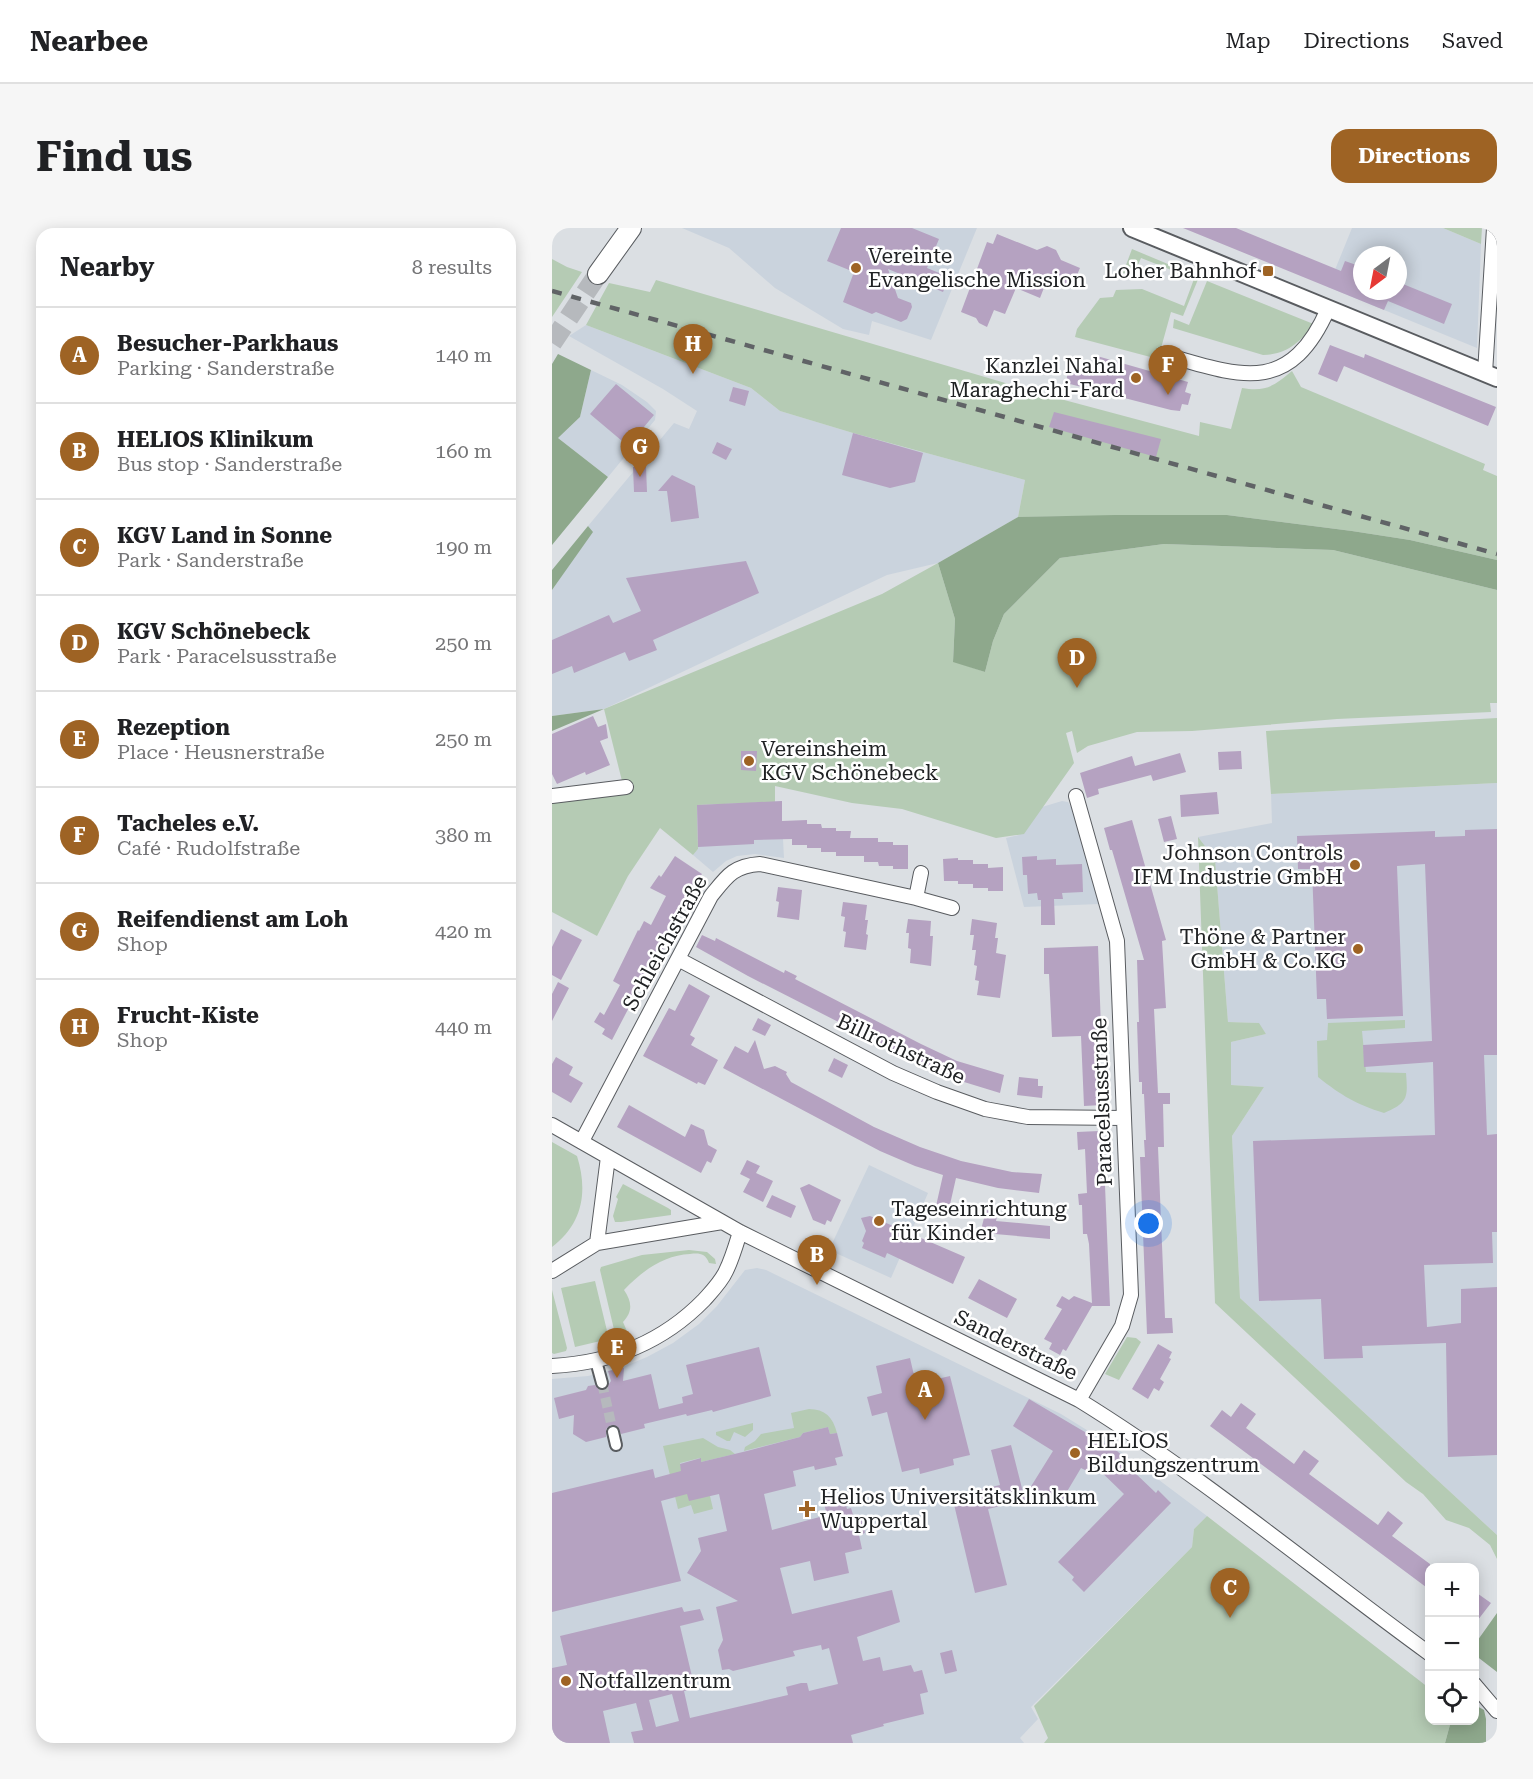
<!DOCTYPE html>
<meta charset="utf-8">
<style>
body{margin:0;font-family:"Roboto Serif",serif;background:#f6f6f6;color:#202124}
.controls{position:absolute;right:18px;bottom:18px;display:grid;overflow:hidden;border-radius:12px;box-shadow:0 3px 15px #0003}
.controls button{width:54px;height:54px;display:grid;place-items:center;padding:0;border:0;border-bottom:2px solid #e0e0e0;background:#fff;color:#202124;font:30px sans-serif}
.compass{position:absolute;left:801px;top:18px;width:54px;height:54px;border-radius:50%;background:#fff;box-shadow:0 3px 15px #0003;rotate:212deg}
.you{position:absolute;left:597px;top:996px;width:21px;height:21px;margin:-15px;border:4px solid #fff;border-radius:50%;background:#1a73e8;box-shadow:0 0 0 9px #1a73e833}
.badge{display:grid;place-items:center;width:39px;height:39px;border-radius:50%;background:#9e6324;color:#fff;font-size:20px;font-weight:700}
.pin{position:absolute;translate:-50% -50px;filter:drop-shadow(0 2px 3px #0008)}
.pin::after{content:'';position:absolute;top:32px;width:21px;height:18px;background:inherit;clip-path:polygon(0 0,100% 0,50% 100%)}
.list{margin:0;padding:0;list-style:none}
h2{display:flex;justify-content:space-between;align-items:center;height:78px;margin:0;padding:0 24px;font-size:26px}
h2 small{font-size:20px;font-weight:400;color:#757577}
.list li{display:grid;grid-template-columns:39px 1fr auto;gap:18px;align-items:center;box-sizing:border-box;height:96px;padding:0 24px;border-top:2px solid #e0e0e0}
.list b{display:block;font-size:22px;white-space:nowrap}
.list p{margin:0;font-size:20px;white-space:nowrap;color:#757577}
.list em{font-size:20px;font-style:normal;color:#757577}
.icon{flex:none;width:33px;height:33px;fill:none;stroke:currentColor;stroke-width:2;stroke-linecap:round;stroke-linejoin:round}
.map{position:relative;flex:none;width:945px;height:1515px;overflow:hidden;border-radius:18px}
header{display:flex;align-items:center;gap:36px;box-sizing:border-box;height:84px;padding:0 30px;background:#fff;border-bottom:2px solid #e0e0e0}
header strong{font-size:28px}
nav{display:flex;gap:33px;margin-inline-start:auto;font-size:21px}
.intro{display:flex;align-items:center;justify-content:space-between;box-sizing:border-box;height:144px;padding:0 36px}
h1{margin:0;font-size:42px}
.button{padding:15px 27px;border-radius:18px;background:#9e6324;color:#fff;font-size:21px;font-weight:700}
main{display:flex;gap:36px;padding:0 36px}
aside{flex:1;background:#fff;border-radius:18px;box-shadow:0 3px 15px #0003}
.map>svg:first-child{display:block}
.built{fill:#cad3dd;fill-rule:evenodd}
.green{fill:#b5cbb4}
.forest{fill:#8ea88c}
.building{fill:#b5a2c1;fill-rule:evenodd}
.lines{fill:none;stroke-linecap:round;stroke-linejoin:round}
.pedestrian-tunnel{stroke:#b6b9bd;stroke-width:10;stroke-dasharray:10 5;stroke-linecap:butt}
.secondary-tunnel{stroke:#b6b9bd;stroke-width:20;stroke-dasharray:20 10;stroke-linecap:butt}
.pedestrian-casing{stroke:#595c60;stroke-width:14}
.minor-casing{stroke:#595c60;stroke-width:16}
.tertiary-casing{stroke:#595c60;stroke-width:20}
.secondary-casing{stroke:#595c60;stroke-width:22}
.pedestrian{stroke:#fff;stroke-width:10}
.minor{stroke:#fff;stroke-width:14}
.tertiary{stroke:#fff;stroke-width:16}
.secondary{stroke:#fff;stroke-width:20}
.rail{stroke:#606366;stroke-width:4.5;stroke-dasharray:10 10;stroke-linecap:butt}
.poi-dot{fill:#9e6324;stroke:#fff;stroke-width:2}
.labels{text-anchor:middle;stroke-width:5;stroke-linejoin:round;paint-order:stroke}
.poi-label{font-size:21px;fill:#202224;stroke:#fff;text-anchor:start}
.street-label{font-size:21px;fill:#202224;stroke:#fff}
</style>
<header>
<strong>Nearbee</strong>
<nav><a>Map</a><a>Directions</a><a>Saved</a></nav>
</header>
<div class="intro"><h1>Find us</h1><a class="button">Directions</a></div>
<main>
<aside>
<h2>Nearby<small>8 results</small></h2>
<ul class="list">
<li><span class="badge">A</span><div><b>Besucher-Parkhaus</b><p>Parking · Sanderstraße</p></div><em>140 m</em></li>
<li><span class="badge">B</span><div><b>HELIOS Klinikum</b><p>Bus stop · Sanderstraße</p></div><em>160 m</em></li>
<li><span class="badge">C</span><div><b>KGV Land in Sonne</b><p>Park · Sanderstraße</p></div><em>190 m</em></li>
<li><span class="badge">D</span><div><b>KGV Schönebeck</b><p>Park · Paracelsusstraße</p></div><em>250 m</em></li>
<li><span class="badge">E</span><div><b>Rezeption</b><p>Place · Heusnerstraße</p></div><em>250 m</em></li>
<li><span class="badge">F</span><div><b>Tacheles e.V.</b><p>Café · Rudolfstraße</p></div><em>380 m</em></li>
<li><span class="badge">G</span><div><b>Reifendienst am Loh</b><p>Shop</p></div><em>420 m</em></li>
<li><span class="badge">H</span><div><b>Frucht-Kiste</b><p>Shop</p></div><em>440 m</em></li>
</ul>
</aside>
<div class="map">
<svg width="945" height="1515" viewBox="0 0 945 1515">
<rect width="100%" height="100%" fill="#dbdfe3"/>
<!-- built -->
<path class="built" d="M130 0H425L379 112 320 93 317 107 291 101 223 60 177 20Z
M800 0H891L929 16 925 120 776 59ZM810 27H846V63H810Z
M34 97 199 160 228 183 301 205 473 252 466 289 386 335 335 347 52 481 0 488V362L40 304 36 298 122 195 137 201 145 183 111 161 17 108Z
M39 142 70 157 95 174 104 183 103 192 56 249 6 210 28 189Z
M945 555V1307L688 1070 680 908 712 859 679 857V814L714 806 706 795 676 794 663 631 646 609 720 595 719 566Z
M229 573 232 630 203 626 185 628 174 633 161 644 141 627 146 621 145 577Z
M510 573 516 574 519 579 547 676 472 679 454 610 467 607 490 579Z
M317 937 376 965 339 1050 277 1022Z
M205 1040 214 1042 509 1186 567 1222 655 1288 642 1301 640 1319 479 1479 486 1491 468 1510 472 1515H0V1151L36 1148 71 1139 95 1129 121 1115 147 1096 165 1078 193 1042Z"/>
<!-- green -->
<path class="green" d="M891 0H930L929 16Z
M580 21 647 49 631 88 619 84 606 131 523 109 525 101 548 70 561 69 564 62 590 61 632 78 642 51 589 30 582 46 571 45Z
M0 31 15 39 30 44 0 89Z
M104 52 501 169 647 208 648 194 679 201 690 160C714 164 722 158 740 143L749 159 933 236 931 242 945 248V332L858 312 800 303 675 287 466 289 473 252 301 205 228 183 199 160 34 97 57 55 98 64Z
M655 53 764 97C745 114 738 126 711 127L621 100 622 91 637 97Z
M612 316 781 322 945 362V475H938L939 484 785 491 640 503 585 504 536 518 525 525 520 503 514 505 522 535 472 606 444 610 350 581 300 575 223 558V574L145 577 146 621 141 627 108 600 76 648 45 708 0 684V571L72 561 52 481 330 366 386 335 403 391 401 433 433 444 441 413 452 386 508 330Z
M945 490V555L719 566 714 503Z
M646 609 663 631 676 794 707 795 714 806 679 814V857L712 859 680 908 688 1070 945 1307V1331L938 1317 917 1300 894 1292 871 1266 854 1254 663 1075Z
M853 792V800L810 803 814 844 854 845C856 870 856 875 832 885 804 876 790 868 766 849L765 813 775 812 776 795Z
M0 914 25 928C36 963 31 996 0 1019Z
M71 956 116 980 119 982V987L69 994H63L61 988 66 971 64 969Z
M137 1022 155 1024 163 1031 164 1036 157 1035C153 1025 147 1025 138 1026 112 1027 90 1043 72 1062 80 1074 81 1083 71 1094L77 1108 64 1110 48 1042 49 1039 90 1027Z
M43 1053 57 1111 23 1119 9 1060Z
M0 1062 15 1120 14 1123 2 1126 0 1125Z
M575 1109 584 1110 589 1114 567 1152 553 1146Z
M257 1181C273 1181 281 1189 285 1205L278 1206 276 1199 251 1205 248 1209 192 1223 193 1219 203 1213 209 1206 242 1200 239 1185Z
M201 1195V1202L193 1209 182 1204 178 1213H175L164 1207V1204Z
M151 1210 166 1219 178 1222 183 1226 149 1234 148 1230 128 1235 135 1266 158 1268 161 1281 142 1286 139 1277 126 1281 111 1218Z
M655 1288 877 1460 878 1492 899 1493 893 1515H492L496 1510 482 1478 640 1319 642 1301Z"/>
<!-- forest -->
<path class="forest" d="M6 126 39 142 28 189 6 210 56 249 0 317V136Z
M563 287H675L800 303 858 312 945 332V362L781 322 612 316 508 330 452 386 441 413 433 444 401 434 403 391 386 335 466 289Z
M36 298 41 304 0 362V342Z
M52 481 0 503V488Z
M945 1385V1444L923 1427V1416Z
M923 1477 932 1482 934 1491V1515H893L899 1493 922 1492Z"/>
<!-- building -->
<path class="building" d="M289 0H360L387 11 375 40 397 49 391 64 336 41 346 70 359 75 360 79 355 91 349 94 324 84 320 86 291 74 302 44 275 33Z
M631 0H684L789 43 793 33 810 39V63H846V54L900 76 892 96 836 73 832 82Z
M445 6 485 22 495 18 504 22 509 32 528 40 522 54 520 53 517 61 495 52 488 70 464 60 453 86 442 82 435 99 427 95 424 90 409 84 435 14 441 16Z
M778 117 812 130 813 126 944 179 936 198 792 138 785 154 766 146Z
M545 128 636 154 633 164 639 166 636 177 630 176 628 183 619 182 514 155 516 143 538 148Z
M64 156 102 187 76 218 38 186Z
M181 159 197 163 193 178 177 173Z
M502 184 609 211 604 229 497 199Z
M301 205 371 225 363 254 338 260 290 247Z
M165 214 180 221 174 232 160 225Z
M81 239H94L95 264H82Z
M120 247 143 258 147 290 119 294 115 263H106Z
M194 333 207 365 101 412 105 422 77 433 73 424 22 445 20 438 0 446V412L57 387 61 395 89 383 74 350Z
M41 488 46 499 54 496 56 510 48 513 58 537 34 547 33 544 5 556 0 546V506Z
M189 523H205L204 543 189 542Z
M689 523 690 541 667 542 666 524Z
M628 525 634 544 601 553 599 547 546 561 547 566 535 570 528 545 580 528 583 538Z
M665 564 667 586 629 589 628 567Z
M230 573V593L255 592V596H269L270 600H284V603H299L298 610H326V614H341V617H356V641H341V638H327L326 634H312V628H284V624H269V620H255V617H240V611L202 612V616L146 619 145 577Z
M619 588 625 611 612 614 606 591Z
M580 592 614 712 610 713 614 780 602 781 606 865H618V876H611L612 919H606L613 1090H620L621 1105 595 1106 588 929H593L592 912H594L592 866H590V854H587L585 794H587L585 732H592L560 622H558L552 600Z
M945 601V827H932L935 907 945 906V1004H940L941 1035 872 1037 875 1099 909 1095V1061L945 1059V1227L896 1229 894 1115 810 1118 811 1130 772 1131 769 1071 707 1073 701 913 883 907 881 834 812 839 811 817 880 813 873 636 845 638 851 788 775 791 774 771H765L760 641H746L745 608 883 603V609L913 608V602Z
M123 628 150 646 127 679 129 680 114 710 117 711 111 722 108 720 60 812 50 806 53 801 42 794 48 784 52 787 68 757 61 753 86 702 87 703 92 693 99 697 114 668 98 660 107 647 109 649Z
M485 628V632L504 631V637L530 636 531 664 510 665 511 671H502L503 697H489V672H486L485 665 476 666 475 647H471L470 629Z
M406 630V632H421V636H436V640L451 639V663H436V660H421V656H406V653H392L391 631Z
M226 659 250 662 247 692 225 689 227 674 224 673Z
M291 674 315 677 313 692H316L314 706 316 707 314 722 292 719 294 704 291 703 293 689 289 688Z
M356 691 379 693 378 708H381L379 738 358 735 359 721 356 720 357 705H354Z
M420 691 445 695 443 710H446L444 725 454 727 448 770 425 767 427 753 423 752 425 738 422 737 424 722H420L422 707H418Z
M9 701 30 712 9 752 0 747V719Z
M150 707 163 713 164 710 232 745 233 742 245 748 243 751 369 816 405 833 452 847 448 865 399 850 375 839 196 748 144 719Z
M546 718 549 800 547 801 550 877 532 878 529 808 500 809 497 746H492V720Z
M6 754 17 760 0 793V766Z
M137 756 158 768 138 807 143 810 139 817 166 832 153 857 146 854 145 856 91 828 117 780 123 783Z
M206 790 219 797 213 808 200 802Z
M203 812 212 841 223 838 235 844 234 846 239 854 322 899 368 919 409 933 460 944 490 946 487 965 446 960 404 950 397 981 384 978 391 947 363 938 328 923 171 840 183 818 196 825Z
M4 829 21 839 17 847 31 855 19 875 0 864V836Z
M282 830 296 837 290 850 276 843Z
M467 849 486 851V858H491L490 870 465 867Z
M77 877 133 909 139 896 152 902 156 917 165 922 159 935 155 933 149 945 65 899Z
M547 903 548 909H551L558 1078H540L514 1123 511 1121 508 1127 497 1121 500 1115 492 1111 510 1081 504 1078 510 1068 517 1072 522 1068 540 1075 537 1016 535 1006H531L530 977H527L526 966 535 965 533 921 526 922 525 904Z
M195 932 208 938 204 945 221 953 211 974 191 964 198 951 188 946Z
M257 956 289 972 279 994 275 992 273 997 261 992 248 960Z
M220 967 244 978 239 990 214 979Z
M434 982 446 984 444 993 498 998V1011L443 1006 429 1002Z
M318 988 413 1029 401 1056 335 1025 333 1030 310 1020 312 1015 310 1013 314 1003 309 990Z
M427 1051 465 1071 455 1090 416 1070Z
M606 1116 620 1124 617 1130 619 1131 608 1151 612 1154 607 1163 602 1160 596 1171 580 1161Z
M207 1119 219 1168 161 1184 160 1182 135 1188 134 1186 92 1196 93 1200 69 1206 66 1199 59 1197 54 1201V1209L34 1214 21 1206 22 1187 7 1191 2 1170 34 1162 36 1158 43 1157 48 1162H53L59 1153 56 1143 72 1140 71 1153 99 1146 107 1181 131 1175 130 1169 141 1166 134 1137Z
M358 1130 364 1156 398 1148 418 1227 401 1231 402 1237 368 1246 367 1240 350 1244 335 1184 320 1188 315 1169 330 1165 324 1138Z
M477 1171 565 1223 585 1241 582 1244 604 1265 606 1262 619 1275 532 1364 520 1352 522 1349 506 1334 572 1266 540 1235 535 1243 529 1240 507 1277 478 1260 501 1223 461 1198Z
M689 1175 704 1186 694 1200 742 1236 752 1222 767 1233 757 1246 826 1297 836 1283 851 1295 840 1308 878 1336V1362L658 1198 670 1182 679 1189Z
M276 1199 278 1206 285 1205 291 1228 283 1230 285 1237 263 1242 262 1238 241 1243 244 1258 212 1266 220 1302 275 1287 271 1272 291 1266 295 1281 299 1280 302 1290 309 1288 313 1305 307 1307 310 1321 293 1325 297 1345 262 1353 258 1333 228 1340 240 1386 340 1362 348 1394 305 1409 311 1433 328 1429 331 1443 359 1437 362 1444 370 1442 376 1464 368 1466 372 1486 331 1496 332 1498 299 1507 301 1515H82L79 1504 91 1502 84 1475 51 1483 58 1515H0V1440L15 1437 8 1408 130 1379 132 1384 148 1381 152 1392 128 1398 143 1461 132 1463 138 1490 236 1467 234 1459 249 1455H255L257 1463 286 1456 277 1420 270 1422 269 1417 241 1423 243 1428 181 1443 177 1441 170 1442 166 1422 171 1412 164 1379 186 1373 135 1345 149 1323 146 1310 175 1303 167 1266 137 1273 135 1266 109 1273 129 1353 0 1384V1265L101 1241 103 1250 129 1243 128 1236 149 1230V1234L195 1223 248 1209 251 1205ZM120 1466 127 1493 104 1499 97 1472Z
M459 1217 473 1272 436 1281 455 1357 423 1365 400 1268 448 1257 439 1222Z
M922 1363 939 1375 922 1397Z
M400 1422 405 1443 393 1446 388 1425Z"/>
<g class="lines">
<!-- pedestrian-tunnel -->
<path class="pedestrian-tunnel" d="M50 1155 61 1204"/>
<!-- secondary-tunnel -->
<path class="secondary-tunnel" d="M0 115 46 46"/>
<!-- pedestrian casing -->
<g class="pedestrian-casing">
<path id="pedestrian" d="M44 1133 50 1155
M61 1204 64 1217"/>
</g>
<!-- minor casing -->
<g class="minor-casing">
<path id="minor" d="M611 126C687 148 737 169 776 81
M933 145 942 0
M0 568 74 559
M524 568 565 713 579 1067 570 1098 527 1172
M364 670 369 645
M126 731 341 845 385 864 433 881 476 889 571 890
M0 897 188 1004 527 1172C650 1248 761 1341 878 1426
M30 913 159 668C175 648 181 638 208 636L364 670 400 680
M45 1015 56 929
M0 1043 45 1015 170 994
M0 1138C58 1135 111 1114 152 1072 160 1063 169 1054 174 1043 180 1031 184 1017 188 1004
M922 1456 945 1483"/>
</g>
<!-- tertiary casing -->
<g class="tertiary-casing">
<path id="tertiary" d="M580 0 945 150"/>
</g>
<!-- secondary casing -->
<g class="secondary-casing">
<path id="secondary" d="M46 46 79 0"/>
</g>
<!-- pedestrian -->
<use href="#pedestrian" class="pedestrian"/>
<!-- minor -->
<use href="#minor" class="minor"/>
<!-- tertiary -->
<use href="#tertiary" class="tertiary"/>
<!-- secondary -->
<use href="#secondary" class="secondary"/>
<!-- rail -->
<path class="rail" d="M0 63 945 326"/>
</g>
<!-- markers -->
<g class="poi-dot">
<circle cx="304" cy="40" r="6"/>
<rect x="710" y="37" width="12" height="12" rx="3"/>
<circle cx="584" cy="150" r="6"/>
<circle cx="197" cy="533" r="6"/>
<circle cx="803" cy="637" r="6"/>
<circle cx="806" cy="721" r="6"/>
<circle cx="327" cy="993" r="6"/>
<circle cx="523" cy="1225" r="6"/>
<path d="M252 1272h6v6h6v6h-6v6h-6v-6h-6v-6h6z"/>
<circle cx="14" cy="1453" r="6"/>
</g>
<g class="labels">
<!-- poi labels -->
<g class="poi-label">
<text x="316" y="35">Vereinte<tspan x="316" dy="24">Evangelische Mission</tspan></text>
<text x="704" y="50" text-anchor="end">Loher Bahnhof</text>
<text x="572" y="145" text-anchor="end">Kanzlei Nahal<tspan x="572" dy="24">Maraghechi-Fard</tspan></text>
<text x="209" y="528">Vereinsheim<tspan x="209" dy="24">KGV Schönebeck</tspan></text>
<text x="791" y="632" text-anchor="end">Johnson Controls<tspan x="791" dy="24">IFM Industrie GmbH</tspan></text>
<text x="794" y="716" text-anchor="end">Thöne &amp; Partner<tspan x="794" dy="24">GmbH &amp; Co.KG</tspan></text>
<text x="339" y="988">Tageseinrichtung<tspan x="339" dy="24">für Kinder</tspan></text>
<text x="535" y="1220">HELIOS<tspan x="535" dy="24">Bildungszentrum</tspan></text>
<text x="268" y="1276">Helios Universitätsklinkum<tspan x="268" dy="24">Wuppertal</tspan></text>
<text x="26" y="1460">Notfallzentrum</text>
</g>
<!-- street labels -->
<g class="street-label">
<text transform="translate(113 715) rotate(-61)" y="7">Schleichstraße</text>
<text transform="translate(349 821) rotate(25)" y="7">Billrothstraße</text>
<text transform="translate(550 874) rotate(-92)" y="7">Paracelsusstraße</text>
<text transform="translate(464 1117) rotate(26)" y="7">Sanderstraße</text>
</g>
</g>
</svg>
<div class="controls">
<button>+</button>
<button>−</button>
<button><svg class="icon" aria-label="locate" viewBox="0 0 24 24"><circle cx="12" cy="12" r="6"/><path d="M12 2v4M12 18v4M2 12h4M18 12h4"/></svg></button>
</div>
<svg class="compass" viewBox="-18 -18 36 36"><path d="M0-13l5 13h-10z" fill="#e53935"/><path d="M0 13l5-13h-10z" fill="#757577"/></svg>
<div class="you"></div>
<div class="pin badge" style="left:373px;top:1192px">A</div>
<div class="pin badge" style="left:265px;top:1057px">B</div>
<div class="pin badge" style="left:678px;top:1390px">C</div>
<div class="pin badge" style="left:525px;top:460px">D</div>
<div class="pin badge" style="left:65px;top:1150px">E</div>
<div class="pin badge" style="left:616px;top:167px">F</div>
<div class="pin badge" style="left:88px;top:249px">G</div>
<div class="pin badge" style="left:141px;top:146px">H</div>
</div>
</main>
